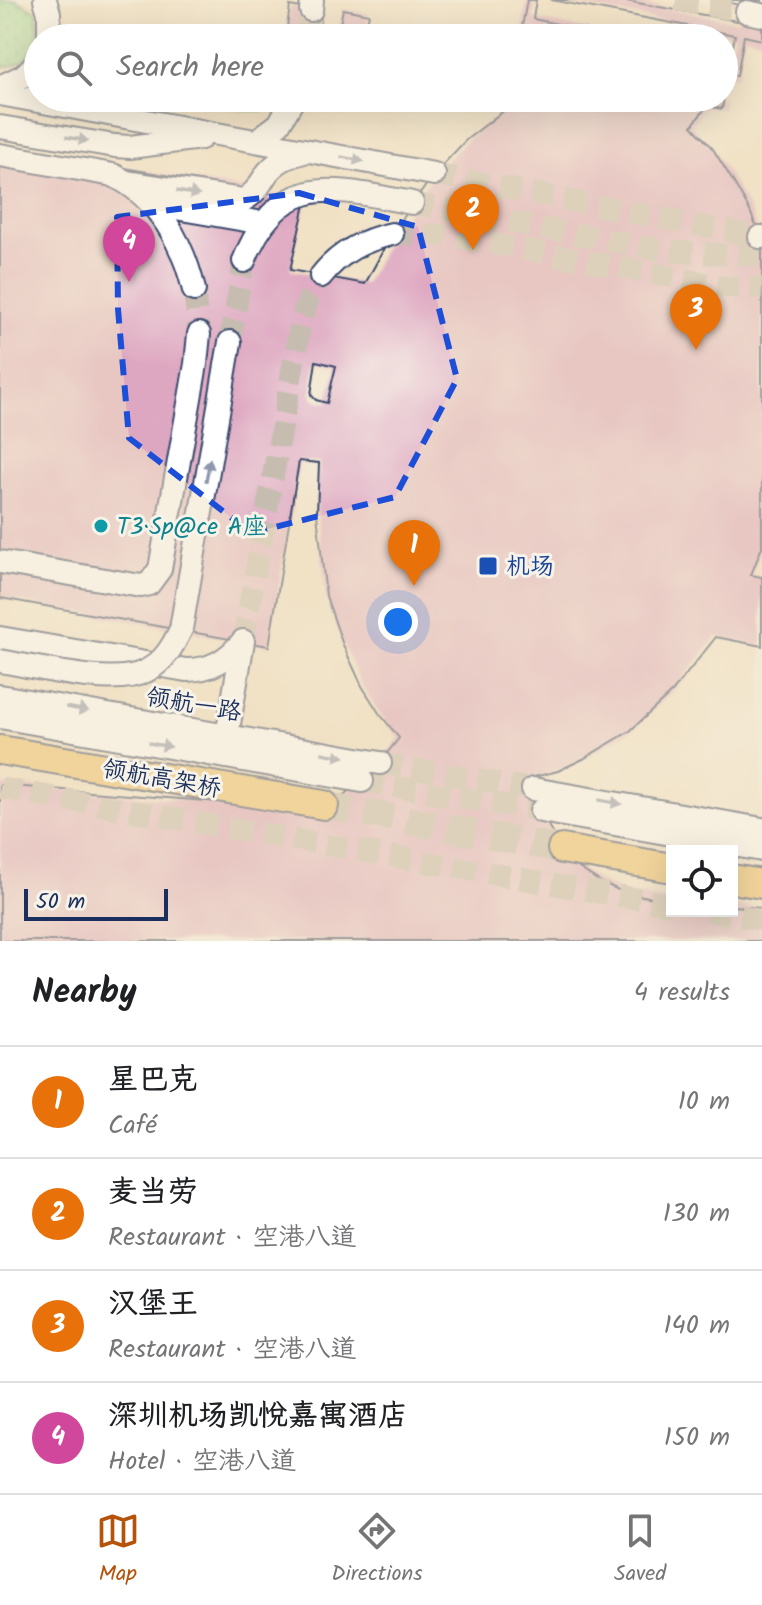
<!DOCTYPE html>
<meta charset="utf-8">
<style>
body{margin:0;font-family:Kalam,"LXGW WenKai TC",sans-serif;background:#f2f2f2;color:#202124}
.controls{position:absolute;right:24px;bottom:24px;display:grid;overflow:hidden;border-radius:0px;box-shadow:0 8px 32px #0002}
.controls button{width:72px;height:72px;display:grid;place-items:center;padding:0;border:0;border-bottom:2px solid #e0e0e0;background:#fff;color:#202124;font:40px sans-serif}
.scale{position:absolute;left:24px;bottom:20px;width:144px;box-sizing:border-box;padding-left:8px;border:4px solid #1b2f5e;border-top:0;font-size:22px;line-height:28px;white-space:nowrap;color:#1b2f5e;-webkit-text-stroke:6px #f7f3e8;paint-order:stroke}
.you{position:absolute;left:398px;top:622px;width:28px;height:28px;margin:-20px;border:6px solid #fff;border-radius:50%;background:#1a73e8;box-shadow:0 0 0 12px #1a73e833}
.badge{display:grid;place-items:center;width:52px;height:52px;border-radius:50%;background:#b45309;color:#fff;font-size:26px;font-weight:700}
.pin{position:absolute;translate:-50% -66px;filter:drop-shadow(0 2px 4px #0008)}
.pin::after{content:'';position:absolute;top:42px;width:28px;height:24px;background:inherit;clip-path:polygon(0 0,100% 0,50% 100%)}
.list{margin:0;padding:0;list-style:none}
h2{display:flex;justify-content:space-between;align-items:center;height:104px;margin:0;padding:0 32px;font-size:34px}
h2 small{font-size:26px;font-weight:400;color:#757577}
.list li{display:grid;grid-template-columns:52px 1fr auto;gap:24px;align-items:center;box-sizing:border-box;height:112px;padding:0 32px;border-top:2px solid #e0e0e0}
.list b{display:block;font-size:30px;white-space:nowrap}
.list p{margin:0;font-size:26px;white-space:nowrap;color:#757577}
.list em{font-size:26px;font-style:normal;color:#757577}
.icon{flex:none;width:44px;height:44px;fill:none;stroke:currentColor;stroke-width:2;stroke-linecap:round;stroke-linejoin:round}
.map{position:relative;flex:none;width:762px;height:941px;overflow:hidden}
.search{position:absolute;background:#fff;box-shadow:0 8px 32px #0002;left:24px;right:24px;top:24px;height:88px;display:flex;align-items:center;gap:20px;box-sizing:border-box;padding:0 28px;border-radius:44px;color:#757577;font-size:30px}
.sheet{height:552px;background:#fff}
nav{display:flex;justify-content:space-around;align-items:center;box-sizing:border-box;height:112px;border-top:2px solid #e0e0e0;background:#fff;font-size:22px;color:#757577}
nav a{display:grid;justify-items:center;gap:4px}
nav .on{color:#b45309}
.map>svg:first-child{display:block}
.grass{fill:url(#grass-dots);stroke:#588478;stroke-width:2}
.building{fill:#dea7c1;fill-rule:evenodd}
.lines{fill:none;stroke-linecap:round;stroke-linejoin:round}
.minor-tunnel{stroke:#c6bdb0;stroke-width:22;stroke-dasharray:22 11;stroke-linecap:butt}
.major-tunnel{stroke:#c6bdb0;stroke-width:28;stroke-dasharray:28 14;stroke-linecap:butt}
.minor-casing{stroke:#3b4a6d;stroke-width:26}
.major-casing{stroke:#3b4a6d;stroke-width:32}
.minor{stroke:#fff;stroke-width:22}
.major{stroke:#f0c369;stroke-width:28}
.minor-bridge-casing{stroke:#3b4a6d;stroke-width:26;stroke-linecap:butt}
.minor-bridge{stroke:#fff;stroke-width:22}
.oneway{fill:#8d97ae}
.marked{fill:none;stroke:#1d4ed8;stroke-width:6;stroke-dasharray:16 10;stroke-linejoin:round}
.culture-dot{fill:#0f9aa8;stroke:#f7f3e8;stroke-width:3}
.transit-dot{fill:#1a4fb4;stroke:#f7f3e8;stroke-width:3}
.labels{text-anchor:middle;stroke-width:6;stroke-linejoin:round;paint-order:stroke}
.culture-label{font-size:24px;fill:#0d838f;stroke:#f7f3e8;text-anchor:start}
.transit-label{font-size:24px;fill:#164399;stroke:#f7f3e8;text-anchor:start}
.street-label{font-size:24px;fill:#1b2f5e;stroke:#f7f3e8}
</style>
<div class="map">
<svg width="762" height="941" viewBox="0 0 762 941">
<defs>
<pattern id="grass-dots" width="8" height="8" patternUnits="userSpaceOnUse" patternTransform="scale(2)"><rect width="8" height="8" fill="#94d992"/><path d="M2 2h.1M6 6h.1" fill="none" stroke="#7fbb80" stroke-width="1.8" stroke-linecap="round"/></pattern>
</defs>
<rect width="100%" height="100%" fill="#f7f3e8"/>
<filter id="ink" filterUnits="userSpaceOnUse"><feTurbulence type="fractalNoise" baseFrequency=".0125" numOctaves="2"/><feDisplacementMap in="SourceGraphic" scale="16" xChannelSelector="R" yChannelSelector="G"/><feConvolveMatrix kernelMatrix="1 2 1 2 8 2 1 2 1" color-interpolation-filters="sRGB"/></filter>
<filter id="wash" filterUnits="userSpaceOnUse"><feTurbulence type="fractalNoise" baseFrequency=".006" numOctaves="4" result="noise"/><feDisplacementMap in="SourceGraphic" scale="32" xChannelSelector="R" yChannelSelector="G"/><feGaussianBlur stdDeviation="1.8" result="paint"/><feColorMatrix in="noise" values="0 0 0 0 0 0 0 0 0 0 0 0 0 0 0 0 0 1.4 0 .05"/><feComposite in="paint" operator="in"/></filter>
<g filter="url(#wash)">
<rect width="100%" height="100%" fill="#f1e1c4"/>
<!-- grass -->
<path class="grass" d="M0 0H16L36 11C45 35 30 70 0 66Z
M68 25 144 38H67Z
M176 98H278L267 110 250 111Z"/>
<g id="blocks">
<!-- building -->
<path class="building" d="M527 0H536L533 19 628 38H520Z
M551 0H621L737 21 739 5 719 0H762V40L744 36 737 76 728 75 724 89V54L731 56 735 35Z
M290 6 322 12 317 38 286 34Z
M343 9 369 14 364 38H337Z
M520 98H724L722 109 707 106 692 126 713 149 734 183 750 211 762 242V547L751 575 762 577V646L716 637 672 692 630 731 583 759 558 771 530 778 541 811 551 831 579 868 599 881 625 893 672 901V911H732V906L762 908V941H0V785L232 803 324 805 345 794 372 772 399 738 379 713 362 686 343 645 326 596 317 514 319 463 299 461 269 646 0 598V146L306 200 290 270 365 284 392 234 434 174 466 140ZM316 361 336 366 327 403 316 400 311 395Z"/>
</g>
</g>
<g filter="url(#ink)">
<use href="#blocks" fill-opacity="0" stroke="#3b4a6d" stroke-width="2"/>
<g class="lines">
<!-- minor-tunnel -->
<path class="minor-tunnel" d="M676 0 747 12
M306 38 311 10
M434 174 760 237
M412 203 665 251 762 256
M392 234 446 235 727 287 762 288
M194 290 199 334
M230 342 244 261
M243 641 301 322 309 298 321 276
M380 763 533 789
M362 781 541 811
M0 788 672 905
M708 911 762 920"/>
<!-- major-tunnel -->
<path class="major-tunnel" d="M324 805 562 849"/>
<!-- minor casing -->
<g class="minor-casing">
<path id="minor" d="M45 0 49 13V38
M311 10 312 0
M747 12 762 15
M0 87 23 76 38 62
M0 94 434 174
M0 127 115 146 130 147 201 138
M256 141 279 124 294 98
M0 155 113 175C158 197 183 243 194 290
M127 182 243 200C256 194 260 183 268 172 279 159 292 155 307 151
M152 204 263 223
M760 237H762
M244 261C280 170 333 188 412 203
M321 276C340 252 363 240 392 234
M0 562 141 586 149 584 160 569 196 364 199 334
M181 629 230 342
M0 638 186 670C211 670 227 660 243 641
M0 696 380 763
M0 717 362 781
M227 736 243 641
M533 789 762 829
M541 811 762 850"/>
</g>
<!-- major casing -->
<g class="major-casing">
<path id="major" d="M0 750 324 805
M562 849 672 868
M732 879 762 884"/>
</g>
<!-- minor -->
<use href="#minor" class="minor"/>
<!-- major -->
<use href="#major" class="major"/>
<!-- minor-bridge casing -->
<g class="minor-bridge-casing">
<path id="minor-bridge" d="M0 661C37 667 114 688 146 671 164 662 173 646 181 629"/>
</g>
<!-- minor-bridge -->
<use href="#minor-bridge" class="minor-bridge"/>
</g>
<!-- one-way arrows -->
<defs><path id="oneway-solid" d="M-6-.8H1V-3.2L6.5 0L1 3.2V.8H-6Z" transform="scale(2)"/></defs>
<g class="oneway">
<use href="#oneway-solid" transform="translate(77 139) rotate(10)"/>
<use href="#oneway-solid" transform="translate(352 159) rotate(11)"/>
<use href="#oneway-solid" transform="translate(188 193) rotate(10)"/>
<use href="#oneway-solid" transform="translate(208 470) rotate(-80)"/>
<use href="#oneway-solid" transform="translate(77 709) rotate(10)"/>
<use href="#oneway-solid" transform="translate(160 745) rotate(10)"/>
<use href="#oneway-solid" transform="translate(333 755) rotate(10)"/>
<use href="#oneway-solid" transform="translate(610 802) rotate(10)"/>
</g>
</g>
<!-- marked area -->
<path d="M0 0H762V941H0ZM299 193 418 227 457 379 395 497 251 533 129 438 118 309 117 217Z" fill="#f1e1c4" fill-opacity=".55" fill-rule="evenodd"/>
<path class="marked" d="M299 193 418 227 457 379 395 497 251 533 129 438 118 309 117 217Z"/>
<!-- markers -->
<circle class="culture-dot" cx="101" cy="526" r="8"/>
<rect class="transit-dot" x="478" y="556" width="20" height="20" rx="4"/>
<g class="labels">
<!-- culture labels -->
<g class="culture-label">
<text x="117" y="534">T3·Sp@ce A座</text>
</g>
<!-- transit labels -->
<g class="transit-label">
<text x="506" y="574">机场</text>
</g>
<!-- street labels -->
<g class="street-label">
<text transform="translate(194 704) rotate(10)" y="8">领航一路</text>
<text transform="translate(162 778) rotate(10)" y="8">领航高架桥</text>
</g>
</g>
</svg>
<div class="controls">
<button><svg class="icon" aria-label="locate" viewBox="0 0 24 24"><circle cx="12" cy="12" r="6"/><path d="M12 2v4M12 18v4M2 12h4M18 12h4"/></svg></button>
</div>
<div class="scale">50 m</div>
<div class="you"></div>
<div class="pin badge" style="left:414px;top:586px;background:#e8710a">1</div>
<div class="pin badge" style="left:473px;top:250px;background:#e8710a">2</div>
<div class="pin badge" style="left:696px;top:350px;background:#e8710a">3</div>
<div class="pin badge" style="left:129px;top:282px;background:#d1479c">4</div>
<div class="search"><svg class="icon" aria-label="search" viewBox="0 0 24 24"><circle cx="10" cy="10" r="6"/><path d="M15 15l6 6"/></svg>Search here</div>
</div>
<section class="sheet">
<h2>Nearby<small>4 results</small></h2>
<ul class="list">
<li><span class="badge" style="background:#e8710a">1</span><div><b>星巴克</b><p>Café</p></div><em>10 m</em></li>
<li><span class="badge" style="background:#e8710a">2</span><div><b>麦当劳</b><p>Restaurant · 空港八道</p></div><em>130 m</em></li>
<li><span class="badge" style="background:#e8710a">3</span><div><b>汉堡王</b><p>Restaurant · 空港八道</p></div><em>140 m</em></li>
<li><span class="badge" style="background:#d1479c">4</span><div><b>深圳机场凯悦嘉寓酒店</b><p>Hotel · 空港八道</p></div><em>150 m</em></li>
</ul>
</section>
<nav>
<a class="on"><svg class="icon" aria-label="map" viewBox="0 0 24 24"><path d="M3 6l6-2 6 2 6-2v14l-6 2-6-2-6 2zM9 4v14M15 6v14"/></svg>Map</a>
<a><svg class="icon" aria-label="directions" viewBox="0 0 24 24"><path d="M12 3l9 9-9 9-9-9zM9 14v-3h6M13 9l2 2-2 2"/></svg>Directions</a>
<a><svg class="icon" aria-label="saved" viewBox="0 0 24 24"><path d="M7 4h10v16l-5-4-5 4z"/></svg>Saved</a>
</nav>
